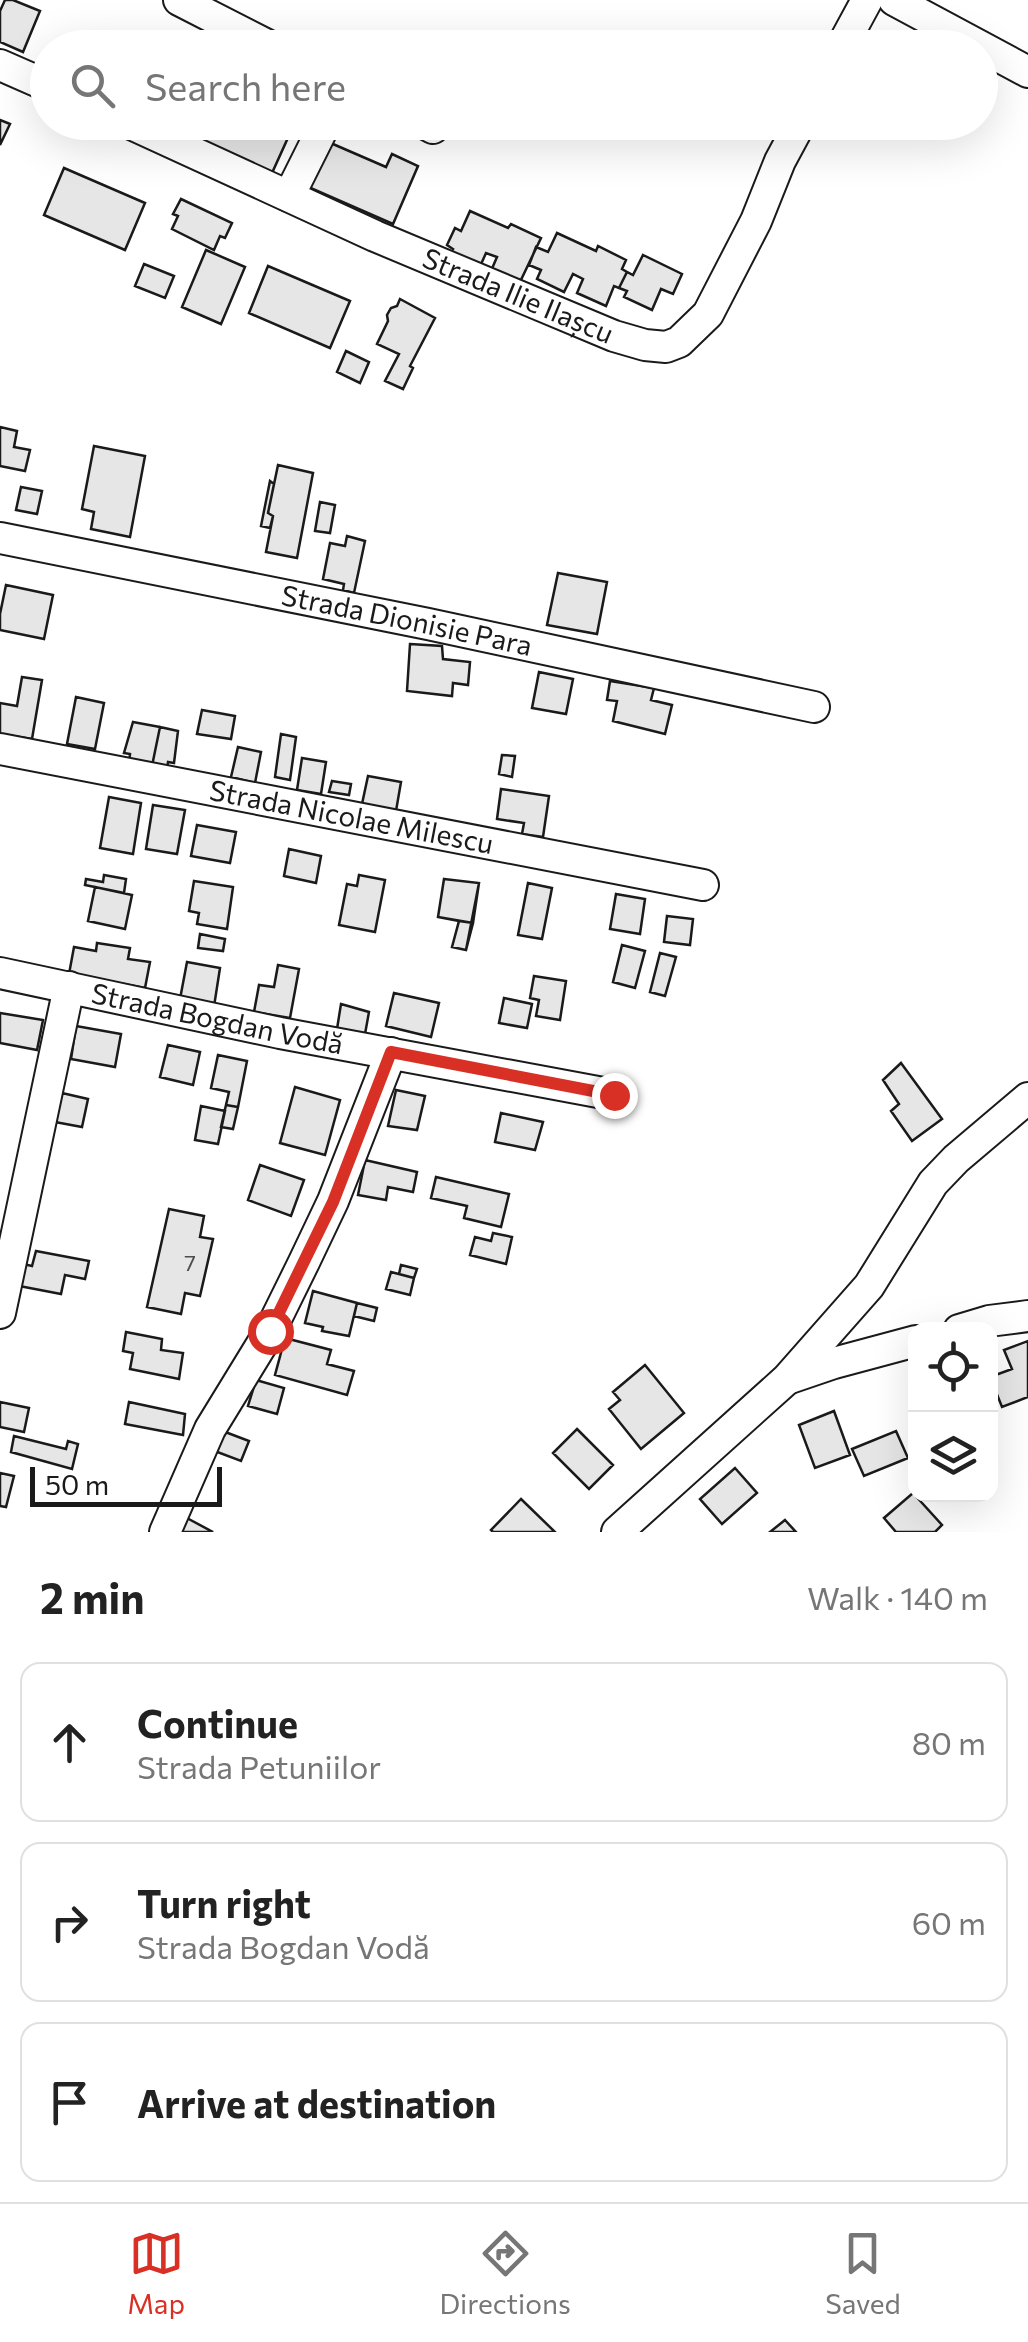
<!DOCTYPE html>
<meta charset="utf-8">
<style>
body{margin:0;font-family:Commissioner,sans-serif;background:#f6f6f6;color:#222}
.controls{position:absolute;right:30px;bottom:30px;display:grid;overflow:hidden;border-radius:20px;box-shadow:0 10px 40px #0002}
.controls button{width:90px;height:90px;display:grid;place-items:center;padding:0;border:0;border-bottom:2px solid #e0e0e0;background:#fff;color:#222;font:50px sans-serif}
.scale{position:absolute;left:30px;bottom:25px;width:192px;box-sizing:border-box;padding-left:10px;border:5px solid #1a1a1a;border-top:0;font-size:28px;line-height:35px;white-space:nowrap;color:#1a1a1a;-webkit-text-stroke:8px #fff;paint-order:stroke}
.stop{position:absolute;width:30px;height:30px;margin:-22px;border:8px solid #d93025;border-radius:50%;background:#fff}
.stop.end{background:#d93025;border-color:#fff;box-shadow:0 2px 10px #0008}
.list{margin:0;padding:0;list-style:none}
h2{display:flex;justify-content:space-between;align-items:center;height:130px;margin:0;padding:0 40px;font-size:42px}
h2 small{font-size:32px;font-weight:400;color:#767676}
.list li{display:grid;grid-template-columns:65px 1fr auto;gap:30px;align-items:center;box-sizing:border-box;height:160px;margin:0 20px 20px;padding:0 20px;border:2px solid #e0e0e0;border-radius:20px}
.list b{display:block;font-size:38px;white-space:nowrap}
.list p{margin:0;font-size:32px;white-space:nowrap;color:#767676}
.list em{font-size:32px;font-style:normal;color:#767676}
.icon{flex:none;width:55px;height:55px;fill:none;stroke:currentColor;stroke-width:2;stroke-linecap:round;stroke-linejoin:round}
.map{position:relative;flex:none;width:1028px;height:1532px;overflow:hidden}
.search{position:absolute;background:#fff;box-shadow:0 10px 40px #0002;left:30px;right:30px;top:30px;height:110px;display:flex;align-items:center;gap:25px;box-sizing:border-box;padding:0 35px;border-radius:55px;color:#767676;font-size:38px}
.sheet{height:670px;background:#fff}
nav{display:flex;justify-content:space-around;align-items:center;box-sizing:border-box;height:140px;border-top:2px solid #e0e0e0;background:#fff;font-size:28px;color:#767676}
nav a{display:grid;justify-items:center;gap:5px}
nav .on{color:#d93025}
.map>svg:first-child{display:block}
.building{fill:#e6e6e6;stroke:#1a1a1a;stroke-width:2.5}
.lines{fill:none;stroke-linecap:round;stroke-linejoin:round}
.minor-casing{stroke:#1a1a1a;stroke-width:34}
.minor{stroke:#fff;stroke-width:30}
.route{stroke:#d93025;stroke-width:12}
.labels{text-anchor:middle;stroke-width:8;stroke-linejoin:round;paint-order:stroke}
.number-label{font-size:22px;fill:#4d4d4d}
.street-label{font-size:28px;fill:#1a1a1a;stroke:#fff}
</style>
<div class="map">
<svg width="1028" height="1532" viewBox="0 0 1028 1532">
<rect width="100%" height="100%" fill="#fff"/>
<!-- building -->
<path class="building" d="M5 0H13L40 11 23 52 0 42V11Z
M0 120 10 124 0 145Z
M195 122H272L291 131 272 173 189 135Z
M326 141 386 167 392 154 418 166 393 224 306 186Z
M64 168 145 203 125 250 44 215Z
M181 199 232 223 225 238 220 236 214 250 172 229 178 216 173 214Z
M470 211 508 228 511 224 541 238 519 284 491 271 497 257 486 253 478 271 448 257 453 249 447 245 455 228 461 231Z
M557 233 596 251 598 246 626 260 622 269 627 272 619 288 614 286 606 306 577 293 583 279 573 274 564 292 537 279 541 270 529 265 536 247 548 252Z
M206 250 245 267 221 324 182 307Z
M643 255 682 274 673 294 661 289 652 310 624 297 627 291 619 288 627 272 633 275Z
M144 264 174 276 165 298 135 286Z
M268 266 350 301 330 348 249 313Z
M400 299 435 318 410 366 413 368 403 389 385 381 399 354 377 344 388 321 387 315 391 308 397 306Z
M346 351 369 362 360 383 337 372Z
M0 427 17 431 14 447 30 450 25 471 0 466Z
M94 446 145 456 130 537 91 529 94 512 82 509Z
M278 465 313 473 297 558 266 552 273 516 268 513Z
M270 481 274 484 268 513 273 516 270 528 261 526Z
M21 487 42 491 37 514 16 510Z
M320 502 335 505 330 533 315 531Z
M347 536 365 541 354 593 343 590 344 584 323 579 330 543 345 546Z
M558 573 607 582 597 634 547 625Z
M6 585 53 595 44 639 0 630V614Z
M410 644 442 646 443 659 470 662 468 685 453 683 452 696 407 691Z
M539 672 573 679 566 714 532 708Z
M22 677 42 680 32 739 0 734V703L17 706Z
M610 681 654 688 651 700 672 705 665 734 613 721 617 701 607 700Z
M76 697 104 703 95 749 67 744Z
M202 710 235 716 231 739 197 734Z
M133 722 160 727 152 766 129 762 130 754 124 753Z
M160 727 178 731 174 763 168 762 167 769 152 766Z
M281 734 296 737 290 780 275 777Z
M238 747 261 752 255 783 231 777Z
M502 755 515 756 512 777 499 774Z
M302 758 326 762 321 794 297 790Z
M368 776 401 782 396 811 362 804Z
M332 781 351 784 349 795 329 792Z
M501 789 549 796 543 837 522 834 524 823 497 819Z
M109 797 141 803 133 854 100 848Z
M153 805 185 810 177 854 146 849Z
M197 825 236 832 230 863 191 856Z
M289 849 321 856 316 883 284 876Z
M104 875 126 879 124 893 85 885 86 879 103 882Z
M359 875 385 880 375 932 339 925 347 884 357 886Z
M444 879 479 883 473 923 438 917Z
M444 879 479 883 466 950 452 947 459 921 438 917Z
M194 881 233 887 227 929 197 924 199 913 189 911Z
M528 883 552 888 542 939 518 935Z
M95 887 132 895 125 929 88 921Z
M616 894 645 899 640 934 610 929Z
M667 916 693 919 690 945 664 942Z
M459 921 473 923 466 950 452 947Z
M200 934 225 939 223 951 198 948Z
M97 943 130 948 128 959 150 962 145 988 69 974 74 947 96 951Z
M622 945 645 951 635 988 613 982Z
M660 953 676 957 665 996 650 992Z
M187 962 220 968 213 1013 180 999Z
M278 965 299 969 290 1018 254 1012 259 985 274 987Z
M534 976 566 981 560 1020 536 1016 539 1000 530 998Z
M394 993 439 1003 431 1037 386 1026Z
M504 998 532 1004 527 1028 499 1023Z
M341 1004 369 1012 365 1034 337 1029Z
M0 1013 43 1020 37 1050 0 1043Z
M76 1026 121 1034 115 1067 71 1059Z
M168 1045 200 1052 193 1085 160 1077Z
M218 1055 247 1061 238 1107 226 1105 229 1092 211 1088Z
M901 1063 942 1119 912 1141 891 1111 899 1104 883 1080Z
M295 1087 340 1100 325 1155 280 1143Z
M396 1090 425 1096 417 1130 388 1126Z
M62 1093 88 1099 82 1127 55 1122Z
M226 1105 238 1107 233 1129 221 1127Z
M201 1106 225 1111 218 1144 195 1140Z
M501 1113 543 1122 535 1150 495 1142Z
M365 1160 417 1172 413 1192 388 1187 386 1200 358 1195Z
M260 1165 304 1180 291 1216 248 1200Z
M436 1177 509 1194 501 1227 464 1218 467 1206 431 1198Z
M169 1209 204 1216 200 1237 213 1239 200 1296 185 1293 181 1314 147 1307Z
M493 1233 512 1237 506 1264 470 1255 475 1237 491 1241Z
M36 1251 89 1261 85 1279 65 1275 61 1294 14 1285 19 1263 32 1266Z
M401 1265 417 1269 414 1278 399 1274Z
M391 1272 414 1278 410 1295 386 1289Z
M313 1291 357 1303 349 1336 322 1331 323 1327 305 1323Z
M357 1303 377 1308 374 1321 354 1316Z
M126 1332 162 1339 161 1350 183 1353 179 1379 130 1369 133 1353 123 1351Z
M285 1338 331 1350 327 1364 354 1371 347 1395 275 1375Z
M1028 1341V1397L1002 1407 990 1377 1012 1369 1004 1350Z
M645 1365 684 1413 641 1449 609 1409 620 1400 613 1392Z
M256 1380 284 1388 277 1414 248 1406Z
M0 1402 29 1408 24 1432 0 1427Z
M129 1402 185 1414 183 1435 125 1424Z
M834 1411 850 1455 815 1468 799 1425Z
M577 1429 613 1465 589 1489 553 1453Z
M220 1430 249 1441 241 1461 212 1450Z
M896 1431 908 1458 864 1476 852 1449Z
M14 1436 66 1449 68 1441 78 1444 72 1469 11 1452Z
M735 1468 757 1493 722 1524 700 1499Z
M0 1473 14 1476 6 1507 0 1506Z
M913 1493 942 1525 935 1532H896L884 1518Z
M521 1499 555 1532H493L491 1530Z
M185 1517 213 1532H177Z
M785 1520 796 1532H770Z"/>
<g class="lines">
<!-- minor casing -->
<g class="minor-casing">
<g id="minor">
<path d="M179 0 273 48"/>
<path d="M894 0 1028 72"/>
<path d="M841 48 867 0"/>
<path d="M0 65 48 86"/>
<path id="s1" d="M127 122 375 236 614 336 645 345 666 347 679 342 708 314 756 221 780 161 801 122"/>
<path d="M422 122 433 128"/>
<path d="M289 196 326 122"/>
<path id="s2" d="M0 538 428 624 814 707"/>
<path id="s3" d="M0 749 703 885"/>
<path id="s4" d="M0 973 280 1033 614 1095"/>
<path d="M0 1313 69 987"/>
<path d="M959 1330 989 1321 1028 1316"/>
<path d="M790 1378 834 1363 916 1341"/>
<path d="M165 1532 210 1429 270 1331 304 1262 333 1201 391 1053"/>
<path d="M617 1532 787 1379 869 1286 933 1183 956 1159 1028 1098"/>
</g>
</g>
<!-- minor -->
<use href="#minor" class="minor"/>
</g>
<g class="lines">
<!-- route -->
<path class="route" d="M270 1331 333 1202 391 1052 614 1095"/>
</g>
<g class="labels">
<!-- number labels -->
<g class="number-label">
<text x="190" y="1271">7</text>
</g>
<!-- street labels -->
<g class="street-label">
<text dy="10" stroke="none"><textPath href="#s1" startOffset="428">Strada Ilie Ilașcu</textPath></text>
<text dy="10" stroke="none"><textPath href="#s2" startOffset="415">Strada Dionisie Para</textPath></text>
<text dy="10" stroke="none"><textPath href="#s3" startOffset="358">Strada Nicolae Milescu</textPath></text>
<text dy="10" stroke="none"><textPath href="#s4" startOffset="222">Strada Bogdan Vodă</textPath></text>
</g>
</g>
</svg>
<div class="controls">
<button><svg class="icon" aria-label="locate" viewBox="0 0 24 24"><circle cx="12" cy="12" r="6"/><path d="M12 2v4M12 18v4M2 12h4M18 12h4"/></svg></button>
<button><svg class="icon" aria-label="layers" viewBox="0 0 24 24"><path d="M12 4l9 5-9 5-9-5zM3 14l9 5 9-5"/></svg></button>
</div>
<div class="scale">50 m</div>
<div class="stop" style="left:270px;top:1331px"></div>
<div class="stop end" style="left:614px;top:1095px"></div>
<div class="search"><svg class="icon" aria-label="search" viewBox="0 0 24 24"><circle cx="10" cy="10" r="6"/><path d="M15 15l6 6"/></svg>Search here</div>
</div>
<section class="sheet">
<h2>2 min<small>Walk · 140 m</small></h2>
<ul class="list">
<li><svg class="icon" aria-label="ahead" viewBox="0 0 24 24"><path d="M12 20V5M6 11l6-6 6 6"/></svg><div><b>Continue</b><p>Strada Petuniilor</p></div><em>80 m</em></li>
<li><svg class="icon" aria-label="right" viewBox="0 0 24 24"><path d="M7 20v-9h11M14 6l5 5-5 5"/></svg><div><b>Turn right</b><p>Strada Bogdan Vodă</p></div><em>60 m</em></li>
<li><svg class="icon" aria-label="arrive" viewBox="0 0 24 24"><path d="M6 21V4h12l-3 4 3 4H6"/></svg><div><b>Arrive at destination</b></div></li>
</ul>
</section>
<nav>
<a class="on"><svg class="icon" aria-label="map" viewBox="0 0 24 24"><path d="M3 6l6-2 6 2 6-2v14l-6 2-6-2-6 2zM9 4v14M15 6v14"/></svg>Map</a>
<a><svg class="icon" aria-label="directions" viewBox="0 0 24 24"><path d="M12 3l9 9-9 9-9-9zM9 14v-3h6M13 9l2 2-2 2"/></svg>Directions</a>
<a><svg class="icon" aria-label="saved" viewBox="0 0 24 24"><path d="M7 4h10v16l-5-4-5 4z"/></svg>Saved</a>
</nav>
